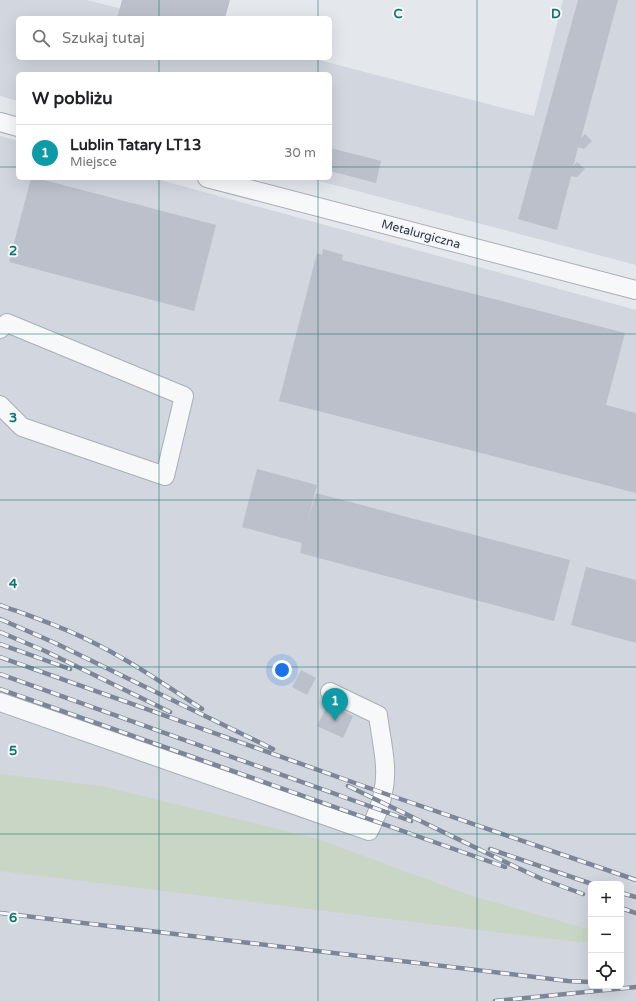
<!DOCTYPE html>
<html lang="pl">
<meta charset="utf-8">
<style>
body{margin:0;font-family:"Varela Round",sans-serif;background:#f2f2f2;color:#202124}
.controls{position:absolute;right:12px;bottom:12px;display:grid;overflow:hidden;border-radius:6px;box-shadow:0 4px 16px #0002}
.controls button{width:36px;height:36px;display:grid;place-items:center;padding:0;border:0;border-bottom:1px solid #e0e0e0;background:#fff;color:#202124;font:20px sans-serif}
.you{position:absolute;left:282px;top:670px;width:14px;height:14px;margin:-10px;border:3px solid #fff;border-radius:50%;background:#1a73e8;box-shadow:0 0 0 6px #1a73e833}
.badge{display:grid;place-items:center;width:26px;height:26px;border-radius:50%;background:#1a73e8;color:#fff;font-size:13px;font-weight:700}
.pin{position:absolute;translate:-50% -33px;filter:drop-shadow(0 1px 2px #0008)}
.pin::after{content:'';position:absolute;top:21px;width:14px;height:12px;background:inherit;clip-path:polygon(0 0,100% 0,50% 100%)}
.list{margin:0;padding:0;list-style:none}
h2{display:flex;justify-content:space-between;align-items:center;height:52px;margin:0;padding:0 16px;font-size:17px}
h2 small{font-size:13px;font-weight:400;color:#757577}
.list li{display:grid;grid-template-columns:26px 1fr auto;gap:12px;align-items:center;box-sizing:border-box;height:56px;padding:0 16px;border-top:1px solid #e0e0e0}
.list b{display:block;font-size:15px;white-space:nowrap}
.list p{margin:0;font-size:13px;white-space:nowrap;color:#757577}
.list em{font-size:13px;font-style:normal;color:#757577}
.icon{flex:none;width:22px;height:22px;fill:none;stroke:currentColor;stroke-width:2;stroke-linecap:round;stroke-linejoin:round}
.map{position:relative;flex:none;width:636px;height:1001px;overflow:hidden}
.search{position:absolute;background:#fff;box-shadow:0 4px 16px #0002;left:16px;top:16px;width:316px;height:44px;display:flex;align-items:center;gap:10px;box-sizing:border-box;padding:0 14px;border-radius:6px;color:#757577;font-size:15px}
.panel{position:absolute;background:#fff;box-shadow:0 4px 16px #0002;left:16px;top:72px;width:316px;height:108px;border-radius:6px}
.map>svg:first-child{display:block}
.built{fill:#d2d6de;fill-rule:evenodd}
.green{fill:#c9d6c5}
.building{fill:#bbc0ca}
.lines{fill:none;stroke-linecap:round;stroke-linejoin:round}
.minor-casing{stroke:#a9aeb7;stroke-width:20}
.minor{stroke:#f7f8fa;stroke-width:18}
.rail-casing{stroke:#7d8696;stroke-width:4.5}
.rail{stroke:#f4f6f9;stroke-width:3;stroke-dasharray:9;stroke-linecap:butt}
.grid{fill:none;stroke:#0f766e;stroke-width:1;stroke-opacity:0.55}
.labels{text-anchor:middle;stroke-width:4;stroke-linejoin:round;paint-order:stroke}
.street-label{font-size:12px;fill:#2b3445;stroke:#f4f6f9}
.grid-label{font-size:13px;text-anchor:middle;font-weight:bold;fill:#0f766e;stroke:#f4f6f9;stroke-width:4;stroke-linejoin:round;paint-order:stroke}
</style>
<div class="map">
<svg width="636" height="1001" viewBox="0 0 636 1001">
<rect width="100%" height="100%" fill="#e4e7ec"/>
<!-- built -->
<path class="built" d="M0 0H87L157 18H18V58H311L534 116 563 0H636V265L308 178H330V74H18V101L0 96Z
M0 136 18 141V178H153L636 310V1001H0ZM591 884H621V986H591Z"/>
<!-- green -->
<path class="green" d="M0 774 102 786 318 839 472 896 591 930V936L586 943 0 871Z"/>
<!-- building -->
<path class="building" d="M122 0H230L225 18H117Z
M578 0H618L581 138 585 134 592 141 584 149 578 147 573 167 577 162 585 169 577 177 571 176 557 230 518 219Z
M330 148 381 161 376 183 330 171Z
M31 178H36L216 225 194 311 9 262Z
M323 249 343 255 342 260 625 333 606 405 636 413V493L279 401 317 253 322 255Z
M257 469 317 485 307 523 316 493 570 560 554 621 300 553 302 543 242 527Z
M586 567 636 580V643L571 625Z
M301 670 316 678 307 695 292 687Z
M328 704 353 716 343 738 317 726Z"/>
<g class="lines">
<!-- minor casing -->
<g class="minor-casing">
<path id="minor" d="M0 122 18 127
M207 178 636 290
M0 329 7 323 184 396 165 476 22 427 0 405
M0 702 369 831C375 819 381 805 383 793 389 768 381 740 378 715L330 692"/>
</g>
<!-- minor -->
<use href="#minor" class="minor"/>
<!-- rail casing -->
<g class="rail-casing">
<path id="rail" d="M0 605C30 616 60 626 88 640 128 659 165 685 202 709
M0 619 55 643 273 749
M0 632 45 651 170 712
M0 644 70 669
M0 657 383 793 636 880
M0 674 411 821
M0 689 505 867
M348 786 518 868 542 879 583 894
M490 849 592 884
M621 893 636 897
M621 908 636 913
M0 913 568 981 591 982
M495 1001 636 987"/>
</g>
<!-- rail -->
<use href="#rail" class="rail"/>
</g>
<!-- grid -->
<path class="grid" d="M159 0V18M318 0V18M477 0V1001M159 58V74M318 58V74M0 167H18M330 167H636M159 178V1001M318 178V1001M0 334H636M0 500H636M0 667H636M0 834H636"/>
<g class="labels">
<!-- street labels -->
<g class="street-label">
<text transform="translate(421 234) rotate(15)" y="4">Metalurgiczna</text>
</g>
</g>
<g class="grid-label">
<text x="398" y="18">C</text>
<text x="556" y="18">D</text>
<text x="13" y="255">2</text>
<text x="13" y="422">3</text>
<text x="13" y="588">4</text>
<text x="13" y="755">5</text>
<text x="13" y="922">6</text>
</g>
</svg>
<div class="controls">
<button>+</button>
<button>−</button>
<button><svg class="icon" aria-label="locate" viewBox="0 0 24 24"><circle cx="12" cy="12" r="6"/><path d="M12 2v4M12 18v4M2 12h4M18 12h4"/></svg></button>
</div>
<div class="you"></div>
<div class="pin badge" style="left:335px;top:721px;background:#0f9aa8">1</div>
<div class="search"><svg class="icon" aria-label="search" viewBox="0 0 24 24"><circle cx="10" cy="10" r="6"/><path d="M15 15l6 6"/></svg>Szukaj tutaj</div>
<section class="panel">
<h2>W pobliżu<small></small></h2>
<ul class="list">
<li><span class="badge" style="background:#0f9aa8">1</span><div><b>Lublin Tatary LT13</b><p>Miejsce</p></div><em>30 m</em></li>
</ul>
</section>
</div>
